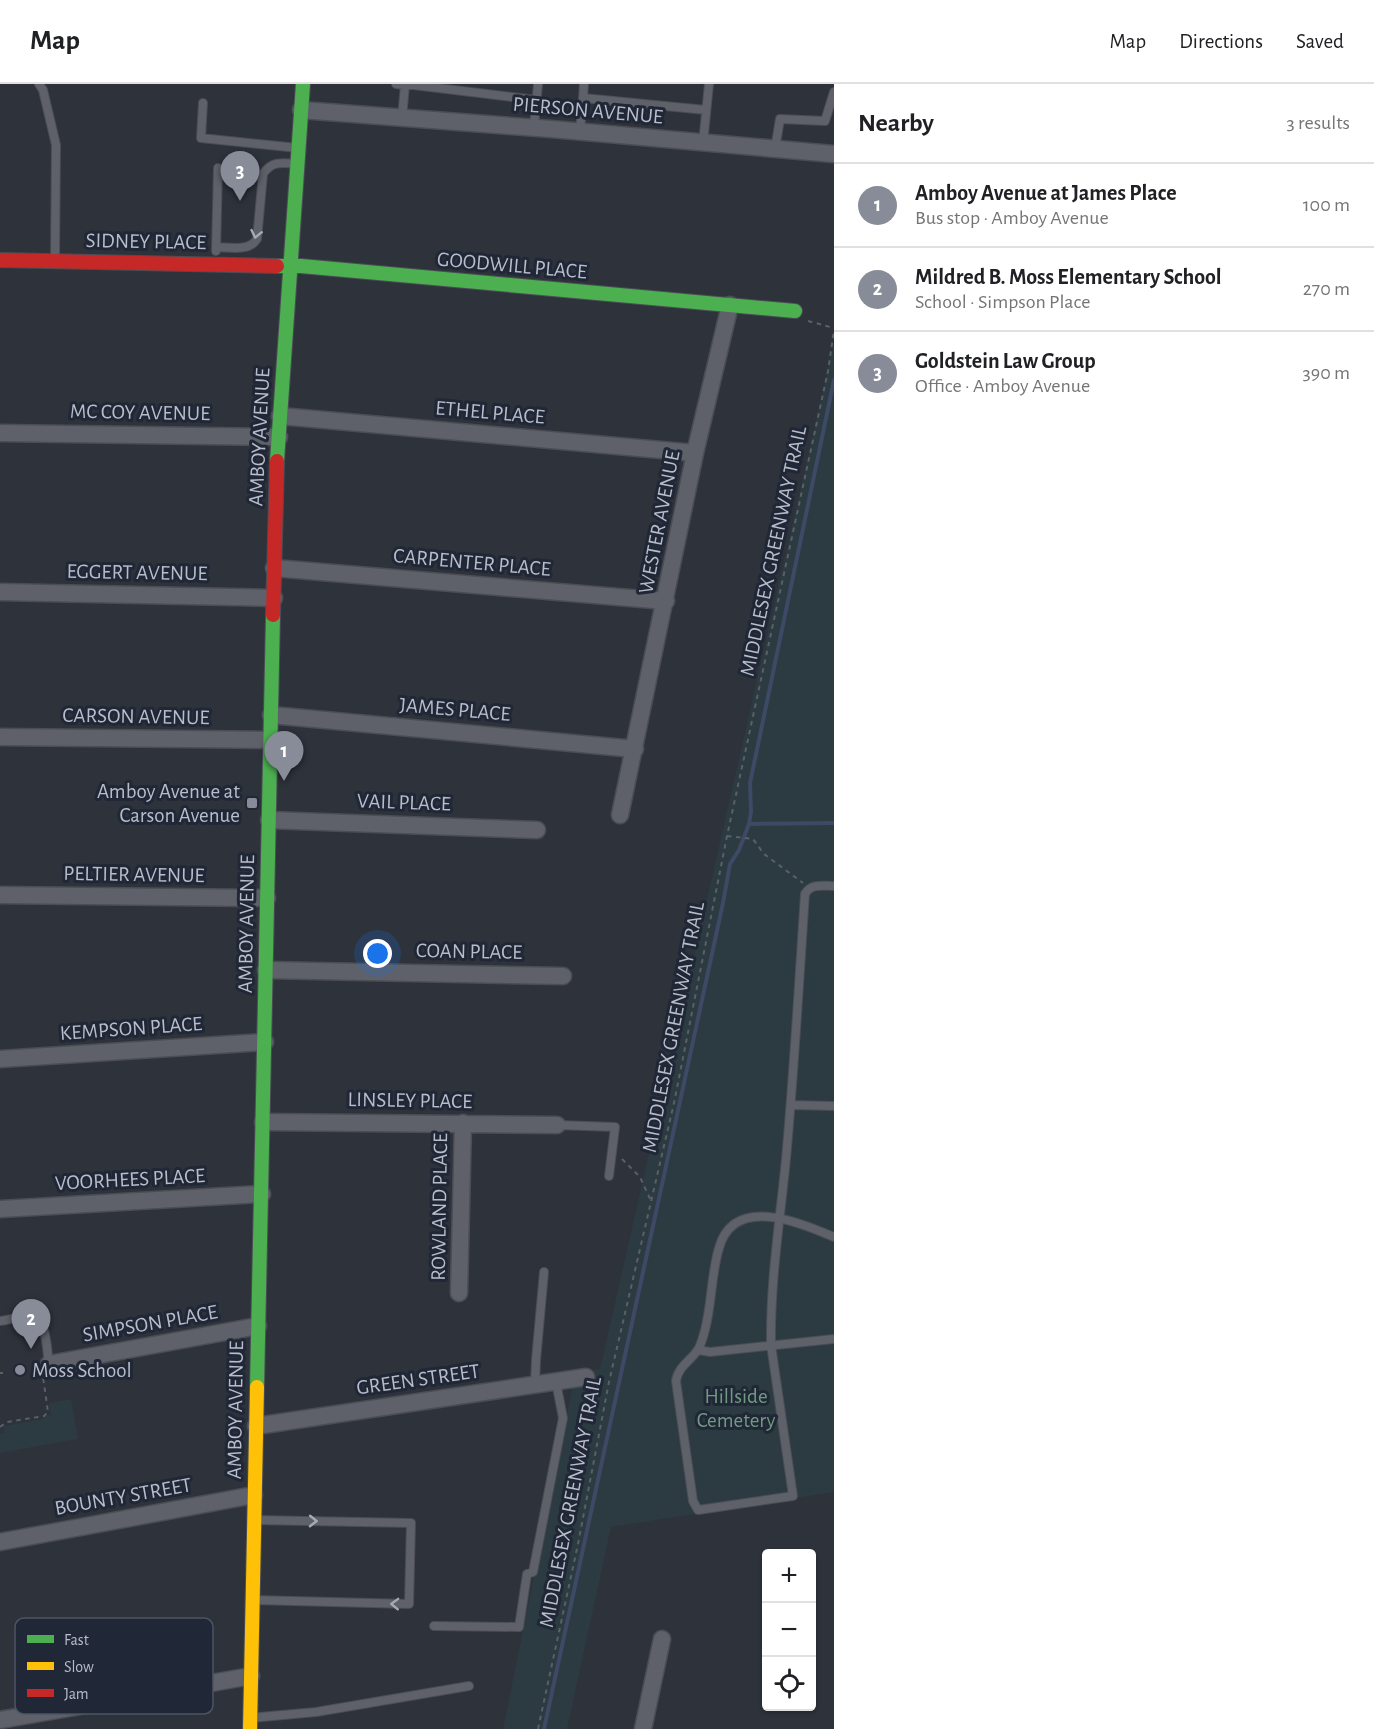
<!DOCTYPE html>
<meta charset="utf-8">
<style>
body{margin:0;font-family:"Alegreya Sans",sans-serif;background:#f6f6f6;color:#202124}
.controls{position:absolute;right:18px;bottom:18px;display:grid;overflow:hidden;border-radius:6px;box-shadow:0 2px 4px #0004}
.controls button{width:54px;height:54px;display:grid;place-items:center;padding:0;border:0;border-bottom:2px solid #e0e0e0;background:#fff;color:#202124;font:30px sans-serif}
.you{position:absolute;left:378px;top:870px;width:21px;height:21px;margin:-15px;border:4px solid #fff;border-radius:50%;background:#1a73e8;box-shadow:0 0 0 9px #1a73e833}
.badge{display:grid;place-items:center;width:39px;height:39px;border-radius:50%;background:#888c99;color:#fff;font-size:20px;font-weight:700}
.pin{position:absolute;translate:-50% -50px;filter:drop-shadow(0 2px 3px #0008)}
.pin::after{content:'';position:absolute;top:32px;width:21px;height:18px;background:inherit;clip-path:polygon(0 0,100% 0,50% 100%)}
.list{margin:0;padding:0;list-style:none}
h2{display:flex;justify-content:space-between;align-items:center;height:78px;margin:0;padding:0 24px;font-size:26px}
h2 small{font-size:20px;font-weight:400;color:#757577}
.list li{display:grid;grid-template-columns:39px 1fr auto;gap:18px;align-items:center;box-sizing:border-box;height:84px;padding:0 24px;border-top:2px solid #e0e0e0}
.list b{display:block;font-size:22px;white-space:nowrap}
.list p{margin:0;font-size:20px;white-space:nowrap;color:#757577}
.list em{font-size:20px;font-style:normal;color:#757577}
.icon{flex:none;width:33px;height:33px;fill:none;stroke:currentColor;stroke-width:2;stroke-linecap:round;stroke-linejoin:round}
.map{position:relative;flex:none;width:834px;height:1645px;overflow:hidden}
header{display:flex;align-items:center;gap:36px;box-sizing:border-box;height:84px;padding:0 30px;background:#fff;border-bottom:2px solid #e0e0e0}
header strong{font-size:28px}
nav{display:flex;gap:33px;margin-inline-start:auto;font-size:21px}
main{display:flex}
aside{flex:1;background:#fff}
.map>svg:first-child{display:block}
.green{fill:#2b3b41}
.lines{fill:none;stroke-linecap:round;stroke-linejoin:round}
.stream{stroke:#3d4965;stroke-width:4}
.lane-casing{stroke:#4a4d54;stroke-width:10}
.street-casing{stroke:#4a4d54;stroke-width:19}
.fast-casing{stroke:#4a4d54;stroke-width:16}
.slow-casing{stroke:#4a4d54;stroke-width:16}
.jam-casing{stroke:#4a4d54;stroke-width:16}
.path{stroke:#5b5f66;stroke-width:2;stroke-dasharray:4.5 4.5;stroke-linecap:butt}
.lane{stroke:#5e6169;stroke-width:8}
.street{stroke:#5e6169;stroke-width:16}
.fast{stroke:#4caf50;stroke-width:14}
.slow{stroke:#ffc107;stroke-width:14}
.jam{stroke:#c62828;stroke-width:14}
.oneway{stroke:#a7abb7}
.poi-dot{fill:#888c99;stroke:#202736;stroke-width:2}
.labels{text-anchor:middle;stroke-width:6;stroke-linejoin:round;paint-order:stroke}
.street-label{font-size:21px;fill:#b9bdcb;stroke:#202736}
.poi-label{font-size:21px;fill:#b9bdcb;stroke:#202736;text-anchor:end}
.park-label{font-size:21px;fill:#719b80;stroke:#202736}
.key{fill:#202736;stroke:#4e5463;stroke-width:1.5}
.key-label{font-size:16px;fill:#b9bdcb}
</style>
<header>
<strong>Map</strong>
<nav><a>Map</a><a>Directions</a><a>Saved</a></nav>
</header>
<main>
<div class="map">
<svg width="834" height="1645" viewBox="0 0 834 1645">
<rect width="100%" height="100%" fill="#2e323b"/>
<!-- green -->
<path class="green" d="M834 258V1408L611 1443 567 1645H503L575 1291 600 1285Z
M71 1315 78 1355 0 1369V1350L4 1349 3 1342 43 1335V1332L51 1331 49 1319Z"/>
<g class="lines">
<!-- stream -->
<path class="stream" d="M749 740 834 739
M544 1645 723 819 730 780 739 766 749 740 751 728 750 699 834 296"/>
<!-- lane casing -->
<g class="lane-casing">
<path id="lane" d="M39 0 43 6 56 61 55 176
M396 0 405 1 402 34
M405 0 536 16
M584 0 583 14 706 26
M203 19 201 54 298 64
M534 43 538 0
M580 47 583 14
M703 59 709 0
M775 65 780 35 825 37 834 8
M216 163C229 163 249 168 257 155L263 90C272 76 283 79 297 80
M216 167 218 84
M834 802C823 802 811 799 805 810 799 899 794 987 786 1075 780 1136 770 1199 771 1261L793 1412 698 1426 693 1417 676 1297C678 1283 689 1278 697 1267 701 1262 703 1253 705 1246 712 1219 711 1191 719 1164 734 1110 800 1139 834 1153
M791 1021 834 1022
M557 1041 615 1043 609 1092
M0 1237C10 1236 24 1231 33 1233 47 1235 47 1269 49 1280
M698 1266 710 1268 834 1255
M535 1301 536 1276 544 1188
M253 1516 409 1520 411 1439 255 1436
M434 1542 519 1543 527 1490 533 1488 563 1334 556 1298
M250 1634 316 1628 469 1602"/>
</g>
<!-- street casing -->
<g class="street-casing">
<path id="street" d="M301 26 551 45 834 70
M280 332 695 369
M0 349 279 353
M274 484 666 517
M0 508 274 514
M271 631 635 665
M0 653 271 656
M620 731 695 369 730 221
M269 736 537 746
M0 811 267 814
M266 886 563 892
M0 975 265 958
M263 1038 557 1041
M0 1125 262 1110
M459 1209 463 1039
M49 1280 258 1242
M256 1342 586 1293
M0 1458 254 1411
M0 1636 251 1592
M643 1645 662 1555"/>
</g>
<!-- fast casing -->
<g class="fast-casing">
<path id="fast" d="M277 182H301L795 227
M277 377 303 0
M257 1303 273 531"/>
</g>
<!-- slow casing -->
<g class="slow-casing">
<path id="slow" d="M250 1645 257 1303"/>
</g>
<!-- jam casing -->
<g class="jam-casing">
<path id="jam" d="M0 176 277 182
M273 531 277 377"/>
</g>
<!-- path -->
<path class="path" d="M808 237 834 244
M727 752 753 755 764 770 803 799
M622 1075 640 1093 652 1119
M0 1289H3
M0 1343 7 1338 44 1332 48 1328 43 1293
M538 1645 578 1460 609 1298 674 1019 727 752 828 287 834 246"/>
<!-- lane -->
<use href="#lane" class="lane"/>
<!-- street -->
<use href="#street" class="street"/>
<!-- fast -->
<use href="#fast" class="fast"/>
<!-- slow -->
<use href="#slow" class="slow"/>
<!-- jam -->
<use href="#jam" class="jam"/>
</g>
<!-- one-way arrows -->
<defs><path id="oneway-chevron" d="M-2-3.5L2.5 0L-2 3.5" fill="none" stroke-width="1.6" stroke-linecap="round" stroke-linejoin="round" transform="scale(1.5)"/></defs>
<g class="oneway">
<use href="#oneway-chevron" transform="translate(256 150) rotate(102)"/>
<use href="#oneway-chevron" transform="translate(313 1437) rotate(1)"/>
<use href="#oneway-chevron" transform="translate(395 1520) rotate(-178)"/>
</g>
<!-- markers -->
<g class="poi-dot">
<rect x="246" y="713" width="12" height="12" rx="3"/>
<circle cx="20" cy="1286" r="6"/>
</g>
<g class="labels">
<!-- street labels -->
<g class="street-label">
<text transform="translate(588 26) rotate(5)" y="7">PIERSON AVENUE</text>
<text transform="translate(146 157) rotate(1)" y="7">SIDNEY PLACE</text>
<text transform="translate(512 181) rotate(5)" y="7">GOODWILL PLACE</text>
<text transform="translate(140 328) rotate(1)" y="7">MC COY AVENUE</text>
<text transform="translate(490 328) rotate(5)" y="7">ETHEL PLACE</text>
<text transform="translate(259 353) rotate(-87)" y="7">AMBOY AVENUE</text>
<text transform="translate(659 438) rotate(-79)" y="7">WESTER AVENUE</text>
<text transform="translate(773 467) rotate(-78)" y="7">MIDDLESEX GREENWAY TRAIL</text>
<text transform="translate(472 478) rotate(5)" y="7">CARPENTER PLACE</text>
<text transform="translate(137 488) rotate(1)" y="7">EGGERT AVENUE</text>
<text transform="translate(455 625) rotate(5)" y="7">JAMES PLACE</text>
<text transform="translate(136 632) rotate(1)" y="7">CARSON AVENUE</text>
<text transform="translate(404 718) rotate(2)" y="7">VAIL PLACE</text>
<text transform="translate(134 790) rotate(1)" y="7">PELTIER AVENUE</text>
<text transform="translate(246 840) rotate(-89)" y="7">AMBOY AVENUE</text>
<text transform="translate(469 867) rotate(1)" y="7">COAN PLACE</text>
<text transform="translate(673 943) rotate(-79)" y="7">MIDDLESEX GREENWAY TRAIL</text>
<text transform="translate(131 944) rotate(-4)" y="7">KEMPSON PLACE</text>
<text transform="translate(410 1016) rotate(1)" y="7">LINSLEY PLACE</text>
<text transform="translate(130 1095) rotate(-3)" y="7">VOORHEES PLACE</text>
<text transform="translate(439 1123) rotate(-89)" y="7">ROWLAND PLACE</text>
<text transform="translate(150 1239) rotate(-10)" y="7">SIMPSON PLACE</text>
<text transform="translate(418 1295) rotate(-8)" y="7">GREEN STREET</text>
<text transform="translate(235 1326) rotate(-89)" y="7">AMBOY AVENUE</text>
<text transform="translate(123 1412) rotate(-10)" y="7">BOUNTY STREET</text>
<text transform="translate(570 1418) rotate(-79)" y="7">MIDDLESEX GREENWAY TRAIL</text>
</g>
<!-- poi labels -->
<g class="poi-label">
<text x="240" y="714">Amboy Avenue at<tspan x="240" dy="24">Carson Avenue</tspan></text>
<text x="32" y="1293" text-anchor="start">Moss School</text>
</g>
<!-- park labels -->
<g class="park-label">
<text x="736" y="1319">Hillside<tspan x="736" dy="24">Cemetery</tspan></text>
</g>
</g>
<!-- legend -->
<rect x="15" y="1534" width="198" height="96" rx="9" class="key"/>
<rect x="27" y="1551" width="27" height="8" fill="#4caf50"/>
<rect x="27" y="1578" width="27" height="8" fill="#ffc107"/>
<rect x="27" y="1605" width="27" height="8" fill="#c62828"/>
<g class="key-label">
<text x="64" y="1561">Fast</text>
<text x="64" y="1588">Slow</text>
<text x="64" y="1615">Jam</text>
</g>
</svg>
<div class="controls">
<button>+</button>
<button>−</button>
<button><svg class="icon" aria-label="locate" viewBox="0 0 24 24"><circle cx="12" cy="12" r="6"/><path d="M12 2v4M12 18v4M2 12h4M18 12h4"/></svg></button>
</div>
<div class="you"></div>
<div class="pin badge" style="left:284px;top:697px">1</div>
<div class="pin badge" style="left:31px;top:1265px">2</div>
<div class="pin badge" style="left:240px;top:117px">3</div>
</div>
<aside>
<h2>Nearby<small>3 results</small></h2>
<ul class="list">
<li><span class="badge">1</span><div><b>Amboy Avenue at James Place</b><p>Bus stop · Amboy Avenue</p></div><em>100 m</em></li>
<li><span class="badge">2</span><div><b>Mildred B. Moss Elementary School</b><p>School · Simpson Place</p></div><em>270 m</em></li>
<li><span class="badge">3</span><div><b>Goldstein Law Group</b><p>Office · Amboy Avenue</p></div><em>390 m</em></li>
</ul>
</aside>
</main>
